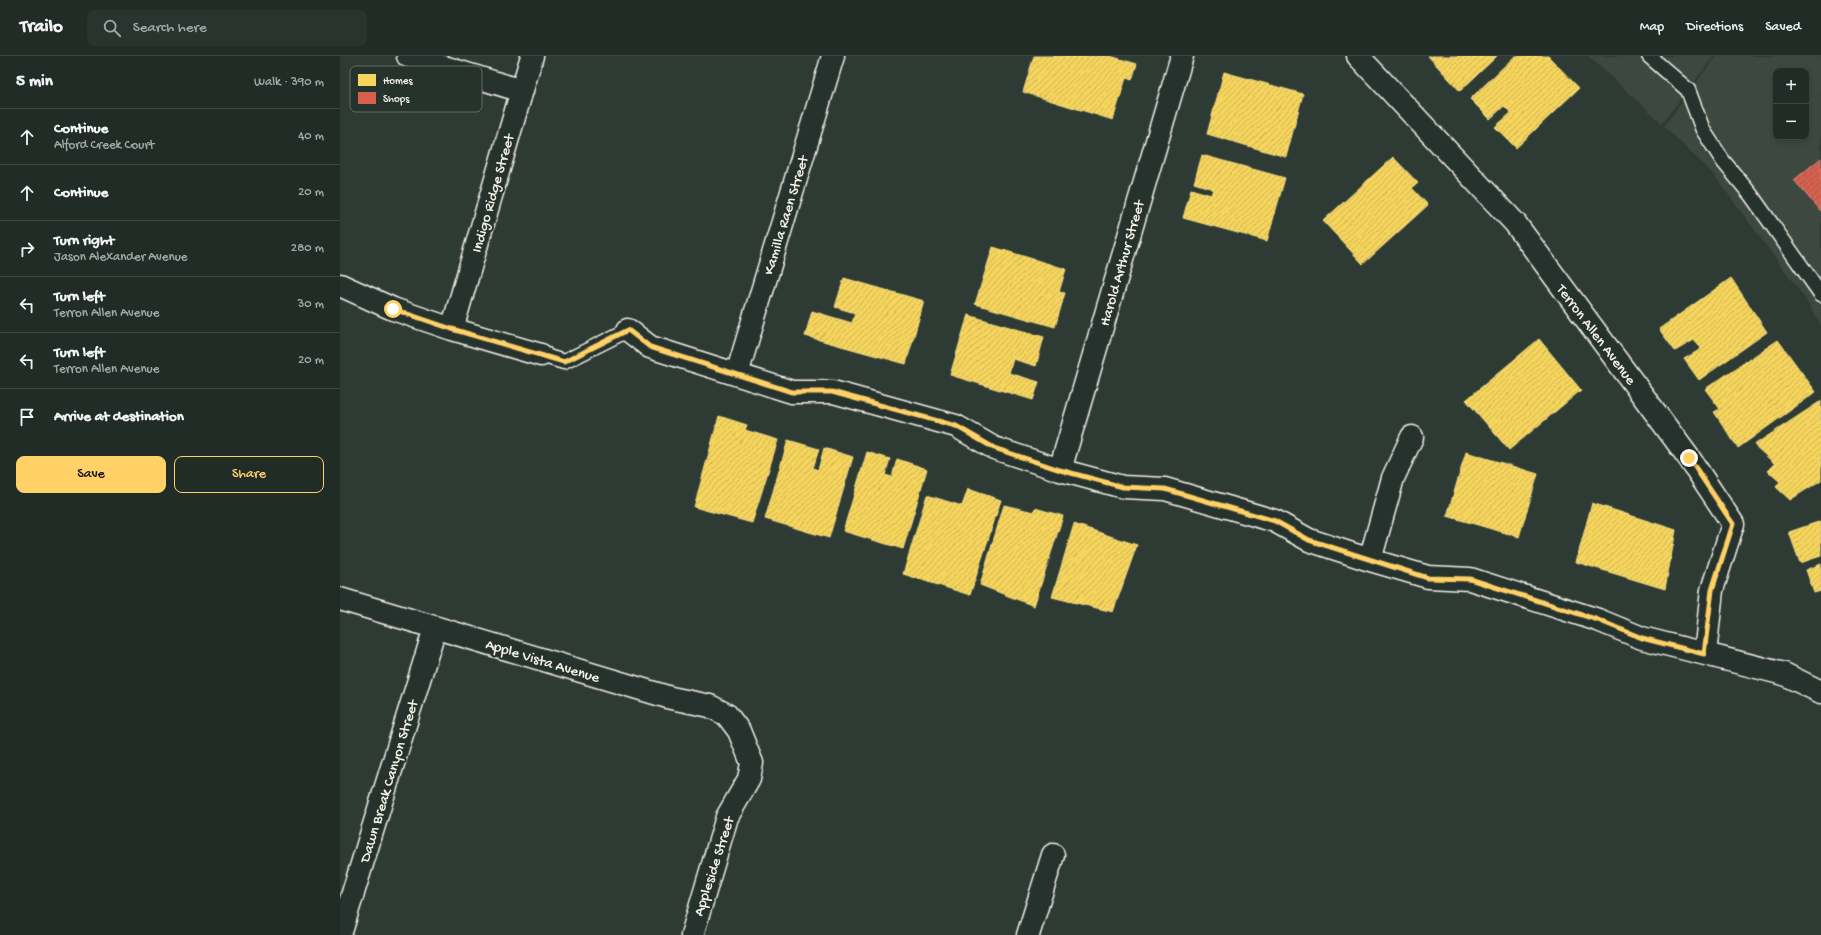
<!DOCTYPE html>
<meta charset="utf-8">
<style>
body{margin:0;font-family:"Gochi Hand",sans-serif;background:#2a342f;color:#f1f3f6}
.controls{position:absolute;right:12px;top:12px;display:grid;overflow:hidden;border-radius:8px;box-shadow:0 2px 6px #0003}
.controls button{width:36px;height:36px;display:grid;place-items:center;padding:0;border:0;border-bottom:1px solid #3f4844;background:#222c27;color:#f1f3f6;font:20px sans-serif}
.stop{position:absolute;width:12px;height:12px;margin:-9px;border:3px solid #ffd166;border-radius:50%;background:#fff}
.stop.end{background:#ffd166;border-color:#fff;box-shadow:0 1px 4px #0008}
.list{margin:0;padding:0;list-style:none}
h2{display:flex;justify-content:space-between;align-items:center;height:52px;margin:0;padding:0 16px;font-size:17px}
h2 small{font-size:13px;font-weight:400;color:#a2a7a7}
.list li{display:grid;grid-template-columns:26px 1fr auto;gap:12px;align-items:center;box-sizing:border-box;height:56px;padding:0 16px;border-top:1px solid #3f4844}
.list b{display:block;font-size:15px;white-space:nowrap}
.list p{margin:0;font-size:13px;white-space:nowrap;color:#a2a7a7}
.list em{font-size:13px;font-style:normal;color:#a2a7a7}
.actions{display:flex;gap:8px;padding:12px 16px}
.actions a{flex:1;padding:9px 0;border:1px solid #ffd166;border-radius:8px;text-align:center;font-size:14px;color:#ffd166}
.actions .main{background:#ffd166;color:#111}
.icon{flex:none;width:22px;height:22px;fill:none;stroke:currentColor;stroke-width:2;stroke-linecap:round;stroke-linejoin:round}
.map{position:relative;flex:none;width:1481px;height:879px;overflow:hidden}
header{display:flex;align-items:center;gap:24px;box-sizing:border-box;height:56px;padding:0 20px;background:#222c27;border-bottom:1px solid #3f4844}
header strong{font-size:19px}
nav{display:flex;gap:22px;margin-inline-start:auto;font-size:14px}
.search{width:280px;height:36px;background:#2a342f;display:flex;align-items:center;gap:10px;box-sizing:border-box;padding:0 14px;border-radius:8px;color:#a2a7a7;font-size:15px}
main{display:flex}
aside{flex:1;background:#222c27}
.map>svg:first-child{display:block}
.built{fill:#3c4841;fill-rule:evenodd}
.homes{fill:url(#homes-hatch);stroke:#f5dd86}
.shops{fill:url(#shops-hatch);stroke:#df8c7c}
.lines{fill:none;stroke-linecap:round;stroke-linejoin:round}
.lane-casing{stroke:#f4f1e8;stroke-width:17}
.street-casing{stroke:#f4f1e8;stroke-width:25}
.lane{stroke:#26332d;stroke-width:14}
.street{stroke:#26332d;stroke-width:22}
.route{stroke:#ffd166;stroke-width:5}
.labels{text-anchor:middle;stroke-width:4;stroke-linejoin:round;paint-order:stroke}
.street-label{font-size:15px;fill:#f4f1e8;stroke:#26332d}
.key{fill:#26332d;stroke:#646c65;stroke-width:1}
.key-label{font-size:11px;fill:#f4f1e8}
</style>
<header>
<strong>Trailo</strong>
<div class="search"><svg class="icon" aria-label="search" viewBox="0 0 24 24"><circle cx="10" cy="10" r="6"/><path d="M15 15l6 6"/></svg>Search here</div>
<nav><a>Map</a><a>Directions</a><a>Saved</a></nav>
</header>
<main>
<aside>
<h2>5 min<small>Walk · 390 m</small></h2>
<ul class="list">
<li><svg class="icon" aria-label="ahead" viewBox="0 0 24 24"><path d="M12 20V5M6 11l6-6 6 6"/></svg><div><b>Continue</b><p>Alford Creek Court</p></div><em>40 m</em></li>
<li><svg class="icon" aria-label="ahead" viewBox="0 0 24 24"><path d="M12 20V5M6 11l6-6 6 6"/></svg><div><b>Continue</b></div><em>20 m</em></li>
<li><svg class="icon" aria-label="right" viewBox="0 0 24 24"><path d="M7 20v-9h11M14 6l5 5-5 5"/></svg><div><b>Turn right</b><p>Jason Alexander Avenue</p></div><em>280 m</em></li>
<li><svg class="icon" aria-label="left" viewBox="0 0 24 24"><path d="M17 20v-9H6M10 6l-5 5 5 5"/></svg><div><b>Turn left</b><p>Terron Allen Avenue</p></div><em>30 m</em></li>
<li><svg class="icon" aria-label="left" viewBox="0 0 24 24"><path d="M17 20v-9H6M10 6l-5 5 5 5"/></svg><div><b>Turn left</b><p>Terron Allen Avenue</p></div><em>20 m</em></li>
<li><svg class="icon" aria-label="arrive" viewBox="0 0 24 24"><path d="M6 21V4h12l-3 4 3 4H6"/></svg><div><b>Arrive at destination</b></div></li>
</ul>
<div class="actions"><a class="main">Save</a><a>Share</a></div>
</aside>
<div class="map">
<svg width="1481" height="879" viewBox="0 0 1481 879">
<defs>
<pattern id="homes-hatch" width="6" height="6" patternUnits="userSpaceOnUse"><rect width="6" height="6" fill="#f6d55c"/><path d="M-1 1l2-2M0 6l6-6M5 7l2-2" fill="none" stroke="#cbb256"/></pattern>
<pattern id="shops-hatch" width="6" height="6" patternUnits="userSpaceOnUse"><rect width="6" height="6" fill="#d6604d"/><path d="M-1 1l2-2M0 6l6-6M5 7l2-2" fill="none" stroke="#a5584b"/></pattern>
</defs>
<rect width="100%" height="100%" fill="#2e3b34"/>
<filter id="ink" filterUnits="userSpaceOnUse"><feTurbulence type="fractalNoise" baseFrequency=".025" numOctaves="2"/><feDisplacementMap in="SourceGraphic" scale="8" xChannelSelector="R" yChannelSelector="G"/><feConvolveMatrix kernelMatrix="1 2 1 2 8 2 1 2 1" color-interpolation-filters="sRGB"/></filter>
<g filter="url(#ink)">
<!-- built -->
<path class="built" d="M1248 0H1374L1322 67Z
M1376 0H1481V270L1465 242 1374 119 1324 70ZM1436 15H1466V81H1436Z"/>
<!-- homes -->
<path class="homes" d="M694 0H770L797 8 792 24 786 22 773 64 683 36Z
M1088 0H1157L1120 35Z
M1175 0H1208L1239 32 1176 92 1155 71 1171 57 1164 50 1150 63 1130 43Z
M884 16 963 38 946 101 867 78Z
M862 99 945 122 927 185 843 162 851 133 871 139 873 133 854 127Z
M1053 101 1078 127 1072 132 1088 149 1023 208 983 165Z
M653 191 726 213 719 236 725 237 715 271 635 248Z
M504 222 584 245 566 308 465 280 472 255 512 267 515 257 495 251Z
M1391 222 1427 276 1359 324 1344 303 1361 293 1354 284 1335 295 1319 273Z
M628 259 704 281 696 310 673 303 669 317 699 326 693 344 610 319Z
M1199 283 1241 334 1169 394 1126 344Z
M1438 284 1476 336 1398 392 1374 356 1380 353 1365 333Z
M1481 345V424L1450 444 1436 431 1440 426 1428 415 1435 408 1414 389Z
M379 360 407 369 405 374 438 384 412 467 354 451Z
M448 384 479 393 473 412 478 414 484 392 513 401 489 482 425 463Z
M527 396 550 403 545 419 552 421 557 403 587 413 563 493 503 475Z
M1126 396 1198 418 1179 481 1107 460Z
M628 433 661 444 630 539 563 518 587 439 622 450Z
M1252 447 1336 474 1325 533 1236 506Z
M664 449 694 456 695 452 723 460 694 550 640 529Z
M1481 465V500L1460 507 1449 476Z
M734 468 797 489 773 556 712 541Z
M1481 508V535L1474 537 1466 514Z"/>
<!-- shops -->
<path class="shops" d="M1481 102V156L1454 124Z"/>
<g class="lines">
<!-- lane casing -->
<g class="lane-casing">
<path id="lane" d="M1309 0 1348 34 1363 74 1383 105 1411 139 1481 238
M201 299 224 306 288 274"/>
</g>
<!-- street casing -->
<g class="street-casing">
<path id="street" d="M68 0 182 35
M1018 0 1175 167 1349 402 1393 468 1372 534 1365 598
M0 229 53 253 112 273 201 299
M112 273 192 0
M288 274 310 291 452 336H493L616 370 654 392 720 414 783 431 825 433 935 465 969 484 1030 504 1088 521 1130 523 1258 564 1302 582 1444 618 1481 636
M397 318 493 0
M720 414 842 0
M1030 504 1053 422 1072 381
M0 543 331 642 370 650 387 659 399 675 412 707 409 723 387 761 352 879
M0 879 95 572
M688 879 713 799"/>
</g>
<!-- lane -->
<use href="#lane" class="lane"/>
<!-- street -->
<use href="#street" class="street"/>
</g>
</g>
<g class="lines" filter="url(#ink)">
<!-- route -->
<path class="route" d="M53 253 112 273 224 306 288 274 310 291 452 336H492L616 370 654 392 720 414 783 431 825 433 935 465 969 484 1088 522 1130 523 1258 564 1302 582 1364 598 1372 534 1393 468 1349 402"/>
</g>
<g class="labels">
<!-- street labels -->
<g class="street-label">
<text transform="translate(152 137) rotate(-74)" y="5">Indigo Ridge Street</text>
<text transform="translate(445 159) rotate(-73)" y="5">Kamilla Raen Street</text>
<text transform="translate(781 207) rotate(-74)" y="5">Harold Arthur Street</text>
<text transform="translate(1257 278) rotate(53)" y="5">Terron Allen Avenue</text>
<text transform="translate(203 604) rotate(17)" y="5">Apple Vista Avenue</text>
<text transform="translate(48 725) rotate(-73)" y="5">Dawn Break Canyon Street</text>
<text transform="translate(373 810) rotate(-72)" y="5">Appleside Street</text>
</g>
</g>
<!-- legend -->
<rect x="10" y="10" width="132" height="46" rx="6" class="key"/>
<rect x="18" y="18" width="18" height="12" fill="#f6d55c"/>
<rect x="18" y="36" width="18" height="12" fill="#d6604d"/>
<g class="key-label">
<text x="43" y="28">Homes</text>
<text x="43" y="46">Shops</text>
</g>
</svg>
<div class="controls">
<button>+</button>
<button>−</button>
</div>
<div class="stop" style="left:53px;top:253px"></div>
<div class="stop end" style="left:1349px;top:402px"></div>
</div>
</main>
